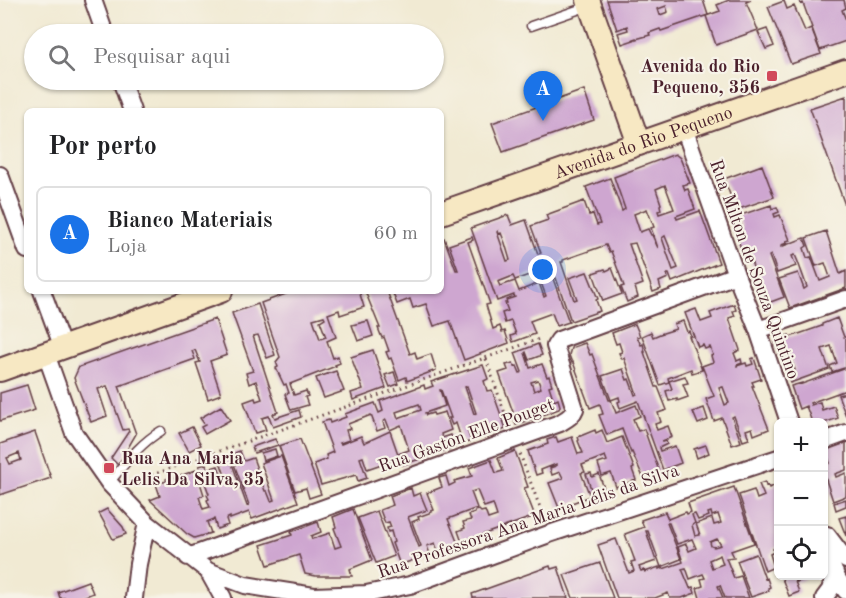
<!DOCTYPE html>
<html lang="pt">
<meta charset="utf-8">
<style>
body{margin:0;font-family:"Old Standard TT",serif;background:#f2f2f2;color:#202124}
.controls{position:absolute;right:18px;bottom:18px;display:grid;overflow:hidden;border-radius:9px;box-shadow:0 2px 4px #0004}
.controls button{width:54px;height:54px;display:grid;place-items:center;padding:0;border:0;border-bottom:2px solid #e0e0e0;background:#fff;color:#202124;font:30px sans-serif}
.you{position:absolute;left:543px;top:270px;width:21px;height:21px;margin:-15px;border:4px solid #fff;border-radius:50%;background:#1a73e8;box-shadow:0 0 0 9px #1a73e833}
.badge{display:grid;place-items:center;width:39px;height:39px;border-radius:50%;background:#1a73e8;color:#fff;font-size:20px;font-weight:700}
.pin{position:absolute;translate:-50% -50px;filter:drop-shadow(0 2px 3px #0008)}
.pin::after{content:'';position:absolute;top:32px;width:21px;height:18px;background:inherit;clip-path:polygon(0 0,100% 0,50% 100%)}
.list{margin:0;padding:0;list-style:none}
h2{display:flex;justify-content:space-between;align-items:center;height:78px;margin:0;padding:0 24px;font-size:26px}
h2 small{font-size:20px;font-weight:400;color:#757577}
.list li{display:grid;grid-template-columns:39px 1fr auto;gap:18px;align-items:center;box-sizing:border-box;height:96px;margin:0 12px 12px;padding:0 12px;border:2px solid #e0e0e0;border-radius:9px}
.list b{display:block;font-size:22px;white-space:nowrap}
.list p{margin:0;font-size:20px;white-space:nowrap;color:#757577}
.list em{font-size:20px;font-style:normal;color:#757577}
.icon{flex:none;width:33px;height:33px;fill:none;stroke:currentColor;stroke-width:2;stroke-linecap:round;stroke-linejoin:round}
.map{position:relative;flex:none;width:846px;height:598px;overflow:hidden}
.search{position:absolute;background:#fff;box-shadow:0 2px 4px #0004;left:24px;top:24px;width:420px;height:66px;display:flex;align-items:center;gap:15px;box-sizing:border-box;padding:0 21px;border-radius:33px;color:#757577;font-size:22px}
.panel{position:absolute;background:#fff;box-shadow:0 2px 4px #0004;left:24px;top:108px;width:420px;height:186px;border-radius:9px}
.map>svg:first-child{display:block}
.building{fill:#cea6d0;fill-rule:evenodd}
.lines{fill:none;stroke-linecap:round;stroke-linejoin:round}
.lane-casing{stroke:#633d44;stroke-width:11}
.street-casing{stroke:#633d44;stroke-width:20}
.secondary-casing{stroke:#633d44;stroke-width:26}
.path{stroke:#633d44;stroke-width:3;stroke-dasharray:1.5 4.5;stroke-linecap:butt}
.lane{stroke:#fff;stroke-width:8}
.street{stroke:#fff;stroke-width:16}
.secondary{stroke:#f7e8c3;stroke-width:22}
.poi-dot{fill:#d1495b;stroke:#f7f3e8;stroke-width:2}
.labels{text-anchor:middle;stroke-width:4.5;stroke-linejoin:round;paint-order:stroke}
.poi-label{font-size:18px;font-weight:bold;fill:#4a1f2b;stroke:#f7f3e8;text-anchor:end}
.street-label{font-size:18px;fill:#4a1f2b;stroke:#f7f3e8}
</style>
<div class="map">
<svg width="846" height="598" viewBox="0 0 846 598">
<rect width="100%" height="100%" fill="#f7f3e8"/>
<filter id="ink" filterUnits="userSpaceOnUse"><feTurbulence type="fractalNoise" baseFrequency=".0167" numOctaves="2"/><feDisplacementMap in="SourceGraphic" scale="12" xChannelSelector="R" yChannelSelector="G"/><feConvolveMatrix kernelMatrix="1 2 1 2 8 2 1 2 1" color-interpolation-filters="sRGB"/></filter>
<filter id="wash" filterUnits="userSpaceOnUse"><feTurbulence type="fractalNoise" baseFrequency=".008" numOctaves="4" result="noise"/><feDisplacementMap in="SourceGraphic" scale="24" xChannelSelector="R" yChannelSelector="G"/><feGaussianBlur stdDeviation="1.35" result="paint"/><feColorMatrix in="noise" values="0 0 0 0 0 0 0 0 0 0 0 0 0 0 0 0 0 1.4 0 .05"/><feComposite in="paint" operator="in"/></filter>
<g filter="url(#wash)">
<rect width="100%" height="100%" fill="#f1ead3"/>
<g id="blocks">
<!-- building -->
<path class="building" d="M607 0H703L708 15 661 31 660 29 649 33 650 35 636 39V38L633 39 634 40 622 44 618 33 628 30 627 26 617 30ZM666 6 668 12 660 15 658 9Z
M729 0H751L746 2 758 30 716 45 706 16 720 11 717 5Z
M799 0H844L846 8 842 10 846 20V41L820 50 803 3 801 4Z
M784 1 787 9 794 6 805 31 811 28 821 54 791 64 768 7Z
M767 29 774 46 766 49 758 32Z
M584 90 594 120 503 152 492 123Z
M846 96V208L810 108Z
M675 154 680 158 690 183 683 185 685 190 688 189 695 209 676 216 677 219 700 211 719 263 672 282 669 274H667L668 278 659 282 661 289 653 292 635 243 629 244 643 284 635 287 638 297 627 302 621 287 624 286 611 251 609 252 606 245 563 260V262H561L574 300 577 299 569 278 587 272 598 299 596 300 600 311 571 321 556 278 553 279 569 322 557 326 552 313 530 321 535 334 513 342 511 336 516 334 511 321 505 323 502 313 508 311 505 303H507L506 300 515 297 514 295 497 301 471 228 508 215 512 225 526 220 538 254 541 253 531 226 548 220 546 215 584 201 589 215 593 214 597 225 600 224 586 187 610 178 622 211 625 209 614 177ZM665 185 674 209 659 214 658 211 661 210 660 205 661 204 656 189ZM647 209 654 227 651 228 658 248 652 235H651L648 229 640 232 634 214ZM498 231 499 234 501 233 505 243 510 260 507 261 497 232ZM665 236 678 268 673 270 662 238ZM540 271 543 279 540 280 546 296 544 297 539 283 519 291 515 281 500 286 498 282 513 276 515 280Z
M762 165 774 197 736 210 724 179Z
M771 205 772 209 777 207 779 212 774 214 775 217 780 215 790 240 786 241 787 243 781 245V247L804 238 807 246 804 248 807 258 811 257 820 281 830 277 825 263 816 266 806 238 826 231 840 274 846 271V288L790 308 779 279 798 273 804 289 807 287 798 262 795 255 792 256 796 266 777 273 771 255 769 256 784 297 768 303 764 301 750 258 745 260 735 231 742 228 738 216Z
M733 209 735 215 729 217 727 211Z
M472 237 473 240 468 242 490 304 486 305 493 329 500 326 502 332 505 331 509 343 464 360 450 321 434 326 426 304 413 308 410 299 397 304 392 291H441V239L444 238 456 270H458L449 245Z
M612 268 622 294 603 301 593 273 605 269 606 271Z
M294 291H359L364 307 340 315 339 310 328 314 336 337 327 341 333 358 338 356 340 363 335 365 336 366 290 384 294 395 306 391 308 396 305 397 308 405 291 410 285 394 289 393 286 384 284 385 276 368 278 367 276 362 280 357 261 303ZM324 316 325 318 320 321 326 337 320 339 313 319Z
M365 291H387L410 354 415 352 417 359 431 354 436 370 407 381 406 377 399 380 391 358 389 359 386 352 389 351 384 337 382 338 378 328H380Z
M258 304 275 355 267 358 258 335 253 336 278 412 273 414 275 418 299 410 301 417 273 427 269 416 262 418 266 430 255 433 244 402 255 398 256 401 262 399 256 381 249 384 246 373 253 371 232 313Z
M734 304 736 310 733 311 735 316 729 318 740 350 734 353 737 361 741 359 742 363 737 365V366L746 363 747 366 753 364 751 359 754 358 761 379 752 382 754 386H752L769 429 754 435 752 428 746 430 749 439 743 441 734 416 732 417 741 442 732 445 722 418 714 421 706 399 714 396 702 366 713 362 711 356 713 355 710 347 705 349 703 345 698 347 685 313 696 309 701 322 712 318 710 313ZM723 387 729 403 725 405 719 388Z
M837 318 844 337H846V390L810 403 811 405 820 402 822 410 834 406 838 418 824 423 812 422 806 406 799 409 791 386 802 383V384L844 369V368L832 372 830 366 837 363 831 346 822 349 829 369 790 383 786 372 795 370 791 360 783 363 775 342 777 340 789 335 790 337 822 326V324Z
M215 319 227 355 210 361 221 394 208 399 196 363 200 362 195 350 192 351 195 359 119 386 136 434 118 465 111 458 129 431 128 429 123 430 107 386 98 389 107 416 91 422 74 378 79 367Z
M368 321 373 336 358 341 352 325Z
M683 321 687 332 689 331 691 336H689L702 370 692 373 691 369 668 378 669 382 660 385 642 336 651 332 653 337 660 334 676 329 674 324Z
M635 324 640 336 637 337 641 345 643 344 645 352H644L656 387H658L667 410 658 413 661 422 655 424 657 430 668 426 672 437 662 441V442L666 441 667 444 659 448 660 451 675 446 681 463 663 470 638 401 620 408 618 402 620 401 619 397 611 400 602 376 623 369 627 380 629 379 635 395 637 394 624 358 622 359 619 353 622 352 619 343 616 344 612 333Z
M585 343 590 355 592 354 609 400H611L616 413 636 405 640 416 633 419 638 431 644 429 659 471 643 477 632 452 631 453 622 429 607 435 599 415 603 414 600 404 590 408 573 362 572 363 569 355 571 348Z
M538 344 542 355 529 360 526 352 525 353 530 368 542 364 547 377 549 376 552 385 549 386 554 401 558 399 560 406 559 409 516 425 511 413 513 412 499 373 508 370 506 365 513 363 515 367 517 366 520 373 522 372 515 353ZM538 380 541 388 534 391 531 382Z
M373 350 386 388 353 400 351 393 363 389 351 357Z
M483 365 488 379 484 381 487 391 492 390 506 429 482 437 477 425 478 429 468 432 471 441 463 444 456 423 452 425 449 418H451L441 390H440L445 406 425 413 426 415 433 413 434 415 445 412 451 430 441 434 442 438 451 435 455 447 402 465 399 458 367 469 363 457 360 458 367 478 358 481 356 475 321 485 314 464 327 459 326 455 333 452 322 422 329 420 330 423 346 417 345 414 375 403 379 413 383 411 380 401 424 385 425 389 433 386 431 382ZM467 386 476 413 474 414 465 387ZM419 404 421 410 398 418 396 412ZM371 415 377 431 385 428 383 422 386 420 390 430 401 425 409 450 398 454 390 431 364 443 361 436 341 444 340 443 349 440 346 430 350 429 348 424Z
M336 371 344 391 324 398 316 378Z
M394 372 398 384 390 387 385 375Z
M685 376 688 383 683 384 688 397 677 401V399L669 401 666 391 672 389 669 381Z
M27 385 35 410 0 421V393Z
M846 393V416L838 395Z
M221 406 230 420 205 434 201 427 205 425 200 418Z
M704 408 708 420 698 424 693 412Z
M192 427 201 445 189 451 179 433Z
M595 430 596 433 602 430 607 443 622 437 634 468 632 469 636 480 616 487 611 473 602 476 598 464 607 461 605 456 582 465 585 472 581 473 590 496 559 508 549 483 563 478 560 472 552 475 550 468 556 466V464L541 470 542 473 536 475 528 451 548 444 547 440 556 437 558 442 572 437 578 454 583 453 578 441 579 440 578 437Z
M35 432 51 478 0 495V444ZM19 453 21 460 10 464 7 458Z
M275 439 278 445 254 453 252 447Z
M300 439 321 494 309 498 306 488 295 491 279 446Z
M846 439V470L835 474 836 477 846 473V496L833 501 824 474V465L830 463 824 447Z
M706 445 709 453 697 458 694 449Z
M275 449 277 456 263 461 261 453Z
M240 451 244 461 253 458 265 491H267L271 501 274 500 261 463 281 456 298 502 252 519 249 512 230 519V517L226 519 228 525 217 529 214 519 207 522 211 533 194 538 187 534 150 500 160 496 156 484 167 481 166 479 172 476V479L196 470 204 495 199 497 203 509 210 507 207 500 209 499 207 495 209 494 199 466 206 464 208 469 218 466 223 479 226 478 219 459ZM237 459 238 463 234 464 249 505 247 506 231 461Z
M515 451 528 487 524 488 535 516 462 542 458 531 465 528 463 522 471 520 469 515 475 513V511L479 510 481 512 485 511 488 519 497 516 493 504 484 507 477 490 471 492 477 508 448 519 458 544 438 551 435 543 427 546 430 554 400 565 392 543 394 542 391 531 388 532 387 528 391 527 389 522 385 523 380 510 393 505 390 496 411 488 413 496 420 493 427 510 408 517 419 547 421 546 412 522 419 519 418 517 432 512 431 511 434 510 427 493 442 487 439 478 446 476 449 486 455 483 454 481 472 476 469 468 491 460 496 473 503 471 498 458Z
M591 473 592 477 599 474 605 491 593 495 586 474Z
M765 482 766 486 768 485 769 488 778 484V547L773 549 774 552 770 554 774 567 765 571 739 495 754 490 757 499 764 496 759 484Z
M734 487 754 543 731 551 734 557 726 558 734 578 741 576 749 598H725L720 585 718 586 723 598H700L697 588 703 586 701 579 705 578 703 574 690 579 686 568 682 569 690 588 693 587 695 593 682 598H670L668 593 655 598H617L598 545 616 539 629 573 634 571 631 562 635 561 625 534 644 527 641 520 665 512 668 519 686 512 687 514 691 512 688 503ZM711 512 712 516 718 514 721 523 714 525 712 518 696 524 700 535 695 536 692 525 695 523 692 515 695 514 698 520 709 516 708 513ZM667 523H669L677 544 692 539 696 548 689 551 686 544 678 547 683 562 663 569V567L659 569V567L645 572 644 570 641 571 639 567 656 561 646 531H648L661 567 681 559ZM717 539 721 545 714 547 711 546 710 542ZM720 555 723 564 712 568 709 560Z
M846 499V506L836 510 834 503Z
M107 509 123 527 126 534 113 539 99 513Z
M353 509 372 560 350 569 352 576H316L305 574 299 555 268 565 261 545 292 535 291 532 318 522 321 532 311 536 312 539 330 533 335 548 341 546 334 528 336 527 333 517Z
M377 511 394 556 376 563 358 518Z
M846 516V536L839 518Z
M756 554 765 579 767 578 770 587 768 588 769 591 751 597 737 561Z
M600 563 613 598H573L564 575Z
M550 566 551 569 558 567 568 598H473L472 594Z
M781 576H793L799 592 789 596Z
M794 576H813L797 582Z
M88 581 93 593 81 598H60L58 592Z"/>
</g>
</g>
<g filter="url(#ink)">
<use href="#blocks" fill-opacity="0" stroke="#633d44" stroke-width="1.5"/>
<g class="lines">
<!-- lane casing -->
<g class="lane-casing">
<path id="lane" d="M531 26 589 6
M109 483C125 464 139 444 161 431"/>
</g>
<!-- street casing -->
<g class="street-casing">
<path id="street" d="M93 0 105 34
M121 80 132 111
M684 128 736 275 758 330 789 422
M0 175 27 250
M42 291 63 348
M758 330 846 299
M46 354 74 433 109 483 147 523 208 571 245 585 314 596 366 594 410 585 549 534 778 458
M824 441 846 433
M824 534C828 554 832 575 846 591
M827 535 846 560
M188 557 560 423C566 419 572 417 575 409L555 346 559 340 736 275
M208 571 223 598
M134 598 138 564 147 523
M824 598 830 590 835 573"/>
</g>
<!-- secondary casing -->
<g class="secondary-casing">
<g id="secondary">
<path d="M588 0 639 144"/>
<path id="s1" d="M441 213 846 71"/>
<path d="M0 370 221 291"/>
</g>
</g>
<!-- path -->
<path class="path" d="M486 359 509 425
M520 454 545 521
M129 483 542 338"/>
<!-- lane -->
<use href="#lane" class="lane"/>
<!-- street -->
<use href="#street" class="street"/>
<!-- secondary -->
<use href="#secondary" class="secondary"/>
</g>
</g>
<!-- markers -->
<g class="poi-dot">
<rect x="766" y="70" width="12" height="12" rx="3"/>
<rect x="103" y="462" width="12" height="12" rx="3"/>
</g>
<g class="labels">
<!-- poi labels -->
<g class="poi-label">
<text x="760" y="72">Avenida do Rio<tspan x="760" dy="21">Pequeno, 356</tspan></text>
<text x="121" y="464" text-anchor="start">Rua Ana Maria<tspan x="121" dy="21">Lelis Da Silva, 35</tspan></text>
</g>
<!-- street labels -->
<g class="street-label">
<text dy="6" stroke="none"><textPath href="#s1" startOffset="214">Avenida do Rio Pequeno</textPath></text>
<text transform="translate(755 269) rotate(70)" y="6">Rua Milton de Souza Quintino</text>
<text transform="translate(466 435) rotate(-20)" y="6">Rua Gaston Elle Pouget</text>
<text transform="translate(528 521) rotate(-19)" y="6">Rua Professora Ana Maria Lélis da Silva</text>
</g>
</g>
</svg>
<div class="controls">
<button>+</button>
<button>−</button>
<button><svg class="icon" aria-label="locate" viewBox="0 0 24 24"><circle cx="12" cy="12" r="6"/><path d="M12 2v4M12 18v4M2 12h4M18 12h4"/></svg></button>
</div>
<div class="you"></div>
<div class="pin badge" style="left:543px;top:121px">A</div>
<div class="search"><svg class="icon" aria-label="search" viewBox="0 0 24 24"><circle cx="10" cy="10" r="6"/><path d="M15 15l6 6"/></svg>Pesquisar aqui</div>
<section class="panel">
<h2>Por perto<small></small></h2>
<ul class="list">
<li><span class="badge">A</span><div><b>Bianco Materiais</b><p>Loja</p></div><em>60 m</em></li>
</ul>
</section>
</div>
